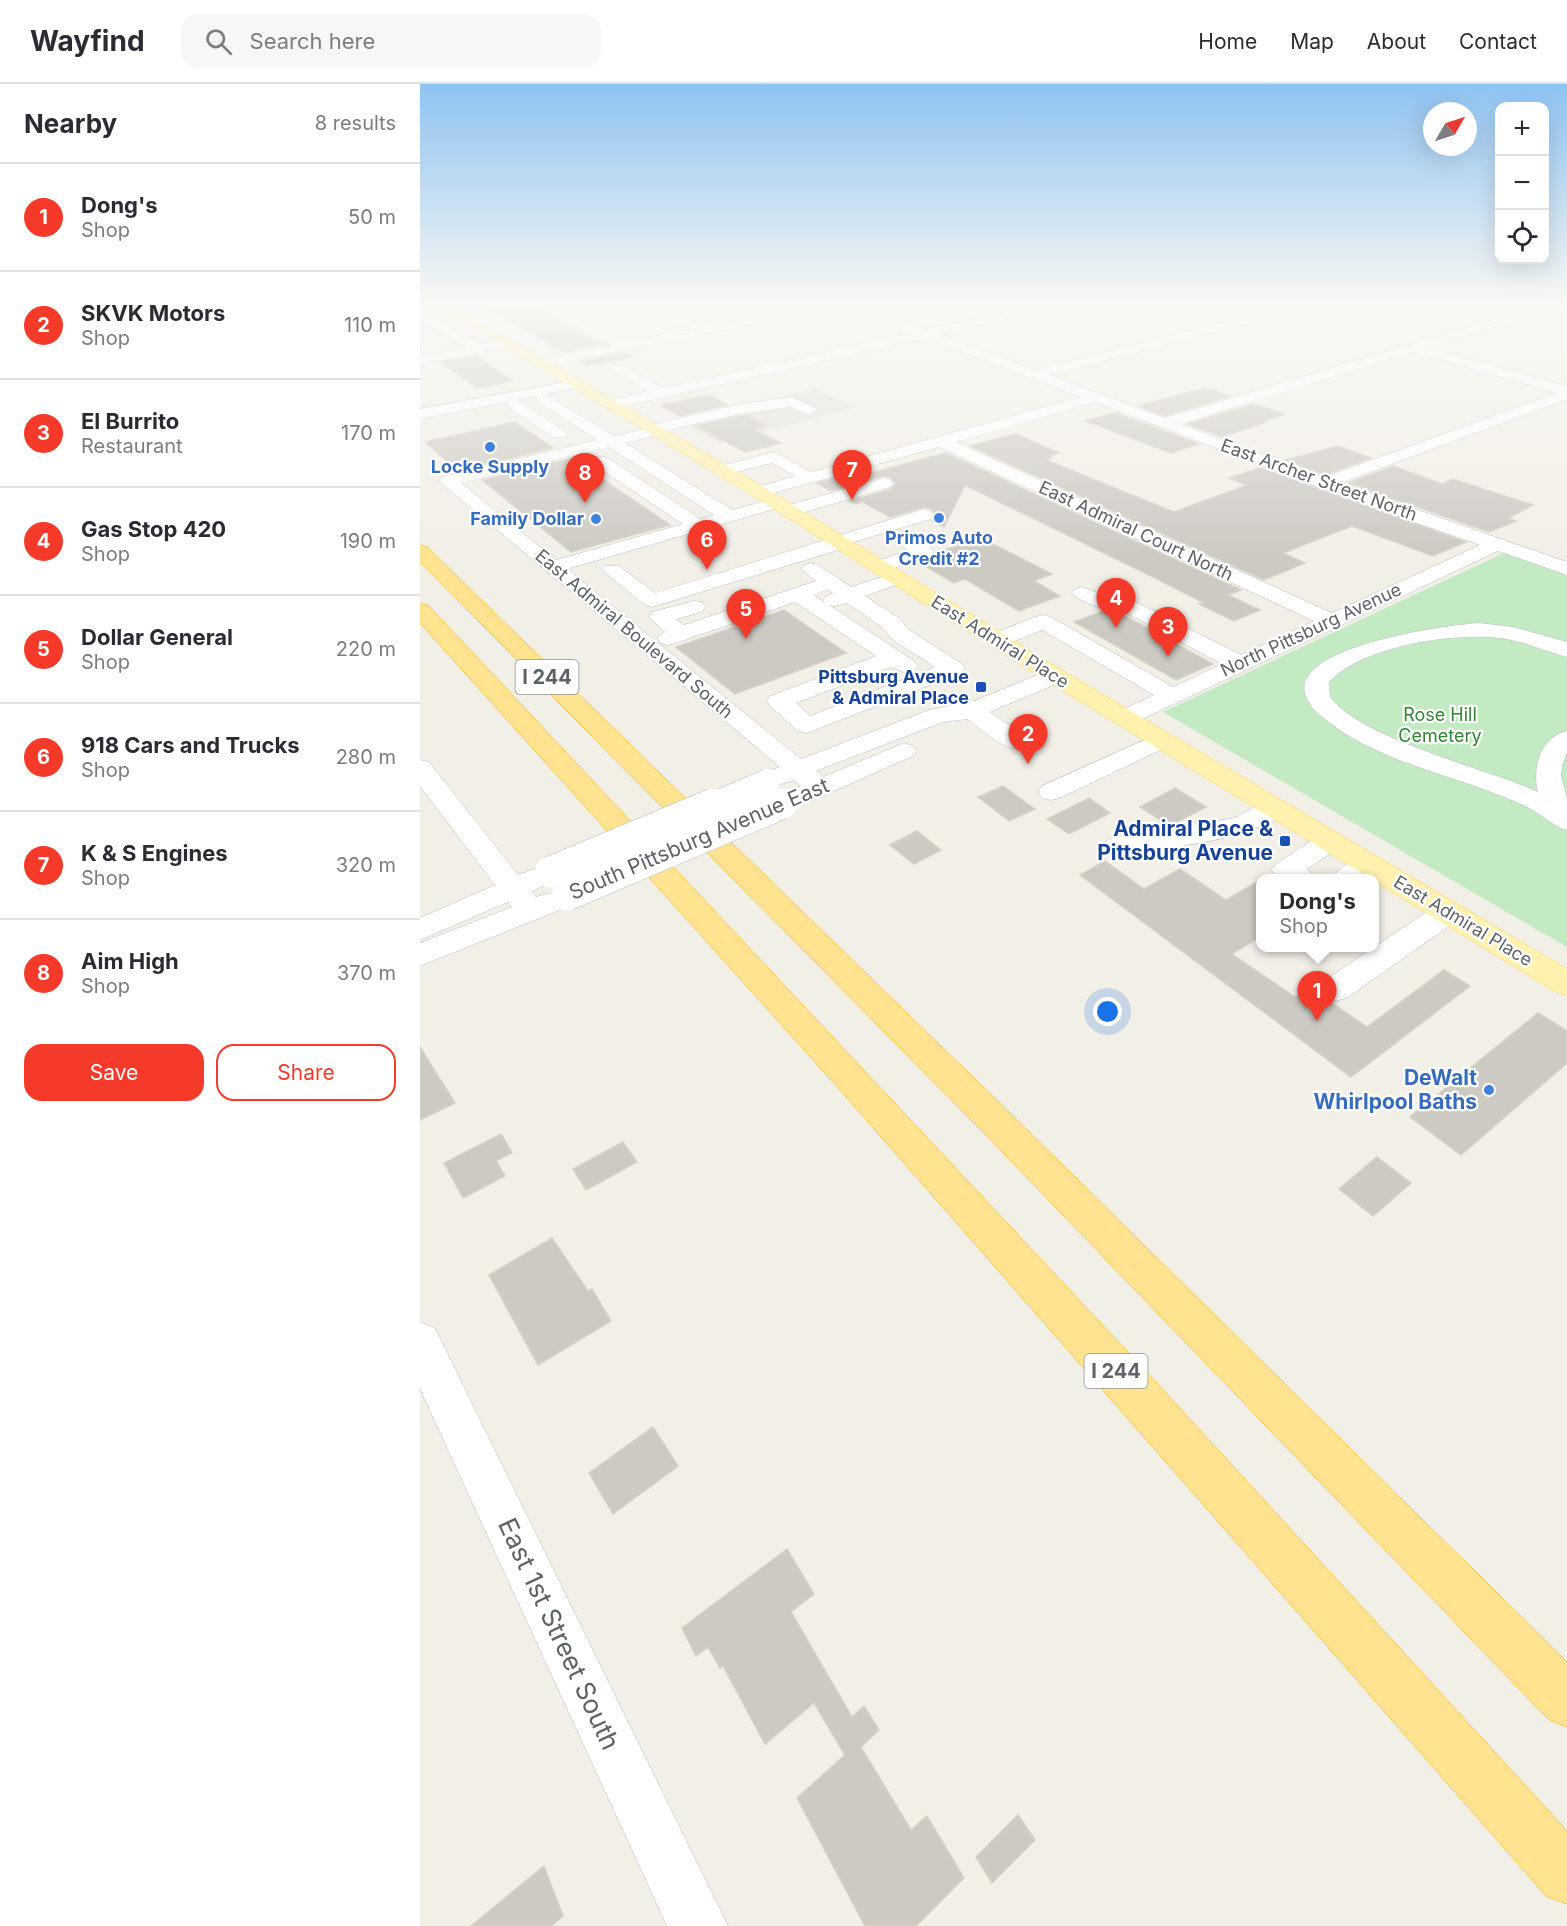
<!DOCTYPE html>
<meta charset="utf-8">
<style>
body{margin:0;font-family:Inter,sans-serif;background:#f7f7f7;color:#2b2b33}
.controls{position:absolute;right:18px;top:18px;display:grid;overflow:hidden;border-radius:12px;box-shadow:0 6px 24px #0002}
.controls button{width:54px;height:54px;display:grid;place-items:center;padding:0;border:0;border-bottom:2px solid #e1e1e2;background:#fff;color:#2b2b33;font:30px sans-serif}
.compass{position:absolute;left:1003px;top:18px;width:54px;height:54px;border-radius:50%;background:#fff;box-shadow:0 6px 24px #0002;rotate:51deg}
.you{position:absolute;left:688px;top:928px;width:21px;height:21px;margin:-15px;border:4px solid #fff;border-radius:50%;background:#1a73e8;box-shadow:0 0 0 9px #1a73e833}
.badge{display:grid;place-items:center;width:39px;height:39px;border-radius:50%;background:#f63a29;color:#fff;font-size:20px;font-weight:700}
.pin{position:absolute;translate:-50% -50px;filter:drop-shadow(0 2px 3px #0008)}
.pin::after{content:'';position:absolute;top:32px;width:21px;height:18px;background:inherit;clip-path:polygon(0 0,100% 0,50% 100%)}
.popup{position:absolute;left:836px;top:790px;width:123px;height:78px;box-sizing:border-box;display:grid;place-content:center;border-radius:12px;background:#fff;filter:drop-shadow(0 2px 4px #0005);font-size:20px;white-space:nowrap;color:#7c7c81}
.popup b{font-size:22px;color:#2b2b33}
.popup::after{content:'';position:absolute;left:50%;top:100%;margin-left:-12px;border:12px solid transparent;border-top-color:#fff}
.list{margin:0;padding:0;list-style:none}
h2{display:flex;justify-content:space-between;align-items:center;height:78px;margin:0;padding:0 24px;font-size:26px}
h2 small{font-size:20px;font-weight:400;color:#7c7c81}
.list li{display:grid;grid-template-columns:39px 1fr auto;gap:18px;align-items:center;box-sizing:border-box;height:108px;padding:0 24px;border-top:2px solid #e1e1e2}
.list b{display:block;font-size:22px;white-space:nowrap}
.list p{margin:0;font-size:20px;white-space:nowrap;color:#7c7c81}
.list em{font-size:20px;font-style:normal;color:#7c7c81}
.actions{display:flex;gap:12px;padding:18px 24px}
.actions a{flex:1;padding:14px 0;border:2px solid #f63a29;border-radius:18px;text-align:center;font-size:21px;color:#f63a29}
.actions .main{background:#f63a29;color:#fff}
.icon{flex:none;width:33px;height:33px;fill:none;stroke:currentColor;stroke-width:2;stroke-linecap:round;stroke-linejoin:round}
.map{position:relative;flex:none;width:1147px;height:1842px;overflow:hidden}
header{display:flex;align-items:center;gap:36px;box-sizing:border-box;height:84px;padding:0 30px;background:#fff;border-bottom:2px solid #e1e1e2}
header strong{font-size:28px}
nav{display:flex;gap:33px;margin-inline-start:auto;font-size:21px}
.search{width:420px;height:54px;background:#f7f7f7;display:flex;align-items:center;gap:15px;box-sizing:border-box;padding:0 21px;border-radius:18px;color:#7c7c81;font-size:22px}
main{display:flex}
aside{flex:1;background:#fff}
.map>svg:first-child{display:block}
.industrial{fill:#e2e1db}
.green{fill:#c3eac3}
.building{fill:#cdcac4;stroke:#d7d1c5;stroke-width:1.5}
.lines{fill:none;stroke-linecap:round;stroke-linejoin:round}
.minor-casing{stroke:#babdc1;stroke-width:1}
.major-casing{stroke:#fbce56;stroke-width:1}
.highway-casing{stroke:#f9ac00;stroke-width:1}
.minor{fill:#fff;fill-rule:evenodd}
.major{fill:#fff2af;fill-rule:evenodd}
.highway{fill:#ffe391;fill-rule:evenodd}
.minor-bridge-far1-casing{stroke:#babdc1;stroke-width:25;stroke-linecap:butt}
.minor-bridge-casing{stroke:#babdc1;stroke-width:32;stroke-linecap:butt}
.minor-bridge-far1{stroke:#fff;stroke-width:24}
.minor-bridge{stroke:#fff;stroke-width:31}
.shop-dot{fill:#3f7fe0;stroke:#fff;stroke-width:2}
.transit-dot{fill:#1a4fb4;stroke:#fff;stroke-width:2}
.labels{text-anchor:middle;stroke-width:4.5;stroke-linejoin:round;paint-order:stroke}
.far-shop-label{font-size:18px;font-weight:bold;fill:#366cbe;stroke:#fff}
.far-street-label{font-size:18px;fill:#5e6368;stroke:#fff}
.far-transit-label{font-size:18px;font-weight:bold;fill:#164399;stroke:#fff;text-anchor:end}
.far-park-label{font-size:18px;fill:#2f8633;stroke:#fff}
.shield{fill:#fff;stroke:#8e9295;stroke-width:1.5}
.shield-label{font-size:20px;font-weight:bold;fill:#5e6368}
.transit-label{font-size:21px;font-weight:bold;fill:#164399;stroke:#fff;text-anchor:end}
.street-label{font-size:21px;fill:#5e6368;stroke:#fff}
.shop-label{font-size:21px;font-weight:bold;fill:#366cbe;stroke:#fff;text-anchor:end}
.near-street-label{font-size:26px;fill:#5e6368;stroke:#fff}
</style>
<header>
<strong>Wayfind</strong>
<div class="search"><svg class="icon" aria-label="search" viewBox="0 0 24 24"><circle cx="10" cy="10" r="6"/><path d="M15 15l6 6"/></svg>Search here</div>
<nav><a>Home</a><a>Map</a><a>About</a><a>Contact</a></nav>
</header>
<main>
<aside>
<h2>Nearby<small>8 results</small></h2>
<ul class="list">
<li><span class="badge">1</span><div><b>Dong's</b><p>Shop</p></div><em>50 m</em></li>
<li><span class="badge">2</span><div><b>SKVK Motors</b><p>Shop</p></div><em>110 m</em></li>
<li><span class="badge">3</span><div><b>El Burrito</b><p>Restaurant</p></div><em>170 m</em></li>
<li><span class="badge">4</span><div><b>Gas Stop 420</b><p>Shop</p></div><em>190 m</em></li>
<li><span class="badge">5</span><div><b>Dollar General</b><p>Shop</p></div><em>220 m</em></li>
<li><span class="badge">6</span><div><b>918 Cars and Trucks</b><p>Shop</p></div><em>280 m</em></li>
<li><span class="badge">7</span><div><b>K &amp; S Engines</b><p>Shop</p></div><em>320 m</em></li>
<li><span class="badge">8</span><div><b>Aim High</b><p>Shop</p></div><em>370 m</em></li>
</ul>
<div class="actions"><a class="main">Save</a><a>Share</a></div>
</aside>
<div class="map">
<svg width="1147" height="1842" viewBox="0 0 1147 1842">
<rect width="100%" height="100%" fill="#f2efe7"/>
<!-- industrial -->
<path class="industrial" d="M395 305 435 323 301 359 260 337Z"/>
<!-- green -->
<path class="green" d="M1086 468 1147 492V863L743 628Z"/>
<!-- building -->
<path class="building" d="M102 217 159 248 184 260 143 268 67 224Z
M204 268 212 273 166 282 159 278Z
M56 272 94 297 57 304 20 278Z
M785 304 810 312 745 332 719 322Z
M289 311 307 321 260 332 241 321Z
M833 320 864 330 844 337 847 338 802 353 767 340Z
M696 329 779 360 751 369 665 337Z
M326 331 345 342 333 345 360 359 325 368 277 342Z
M95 338 133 364 38 387 5 358Z
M596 350 639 369 627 373 631 374 626 376 754 428 827 401 809 394 841 384 1046 458 1013 472 932 442 863 469 885 479 844 496 550 362Z
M918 362 951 374 905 391 865 376Z
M526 369 821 506 808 511 840 526 814 537 779 520 784 519 733 493 545 401 524 443 512 437 515 432 513 426 505 423 470 433 443 418 436 420 430 417 471 405 475 399 470 393 463 392 411 407 397 399 437 388 443 391Z
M153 374 178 392 250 441 151 468 62 396Z
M973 382 1022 400 1033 395 1113 421 1088 434 1096 437 1069 448 928 399Z
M561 454 632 490 614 497 640 512 599 527 545 495 534 499 498 478 512 473 515 469Z
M364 526 426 569 315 610 256 563Z
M686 526 696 527 793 580 756 596 654 538Z
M583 702 615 725 589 737 558 713Z
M755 704 786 723 750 742 720 723Z
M669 714 690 729 649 750 627 735Z
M497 747 521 766 494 780 470 761Z
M685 777 724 805 760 785 806 816 840 796V853L812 870 875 913 889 903 947 943 1024 886 1050 902 931 993 660 791Z
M1118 929 1147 947V979L1041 1071 990 1033Z
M0 963 35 1019 0 1036Z
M81 1050 92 1069 76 1077 85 1092 43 1114 24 1079Z
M203 1058 217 1078 166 1106 153 1085Z
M957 1073 991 1099 953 1132 919 1105Z
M132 1154 168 1207 172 1205 191 1237 118 1281 69 1191Z
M233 1343 258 1382 193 1430 169 1389Z
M367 1465 394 1510 371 1528 432 1633 444 1622 459 1646 441 1663 491 1746 507 1732 544 1794 496 1842H445L377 1714 425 1671 394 1619 345 1660 303 1582 300 1584 288 1563 276 1572 262 1544Z
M598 1731 615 1756 572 1799 556 1773Z
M124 1782 143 1832 131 1842H51Z"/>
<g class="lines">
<!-- minor casing -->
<g class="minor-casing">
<path id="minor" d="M34 216H60L54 220 23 225 17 221 19 218Z
M108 216H122L206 258 271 245 213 219 211 216H226L286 242 410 216H438L435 219 507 245 642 216H662L656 220 520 250 615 286 892 216H911L909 219 629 291 745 334 1139 216H1147V221L1007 264 1147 302V315L921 399 1147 478V491L1078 467 714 639 705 641 696 639 693 634 696 629 734 611 622 546 585 561 577 563 569 561 566 556 569 551 615 533 623 531 631 533 753 603 802 580 699 525 675 522 655 513 652 509 655 505 662 503 686 512 710 515 821 571 894 537 519 363 339 413 333 412 330 408 333 404 375 392 352 379 302 392 296 391 293 387 296 383 354 368 392 388 661 313 505 254 192 325 184 320 187 317 228 307 194 288 192 285 194 282H204L244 304 492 249 421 222 121 283 114 279 116 276 191 261ZM993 268 1137 309 905 393 760 340ZM675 318 943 420 1060 461 912 529 536 358Z
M0 229 10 231 61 260 88 255 95 259 88 263 0 280V272L46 263 0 237Z
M156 296 161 297 163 300 161 303 125 310 194 352 225 345 227 342 320 320 372 313 394 323 397 326 389 331 370 323 320 330 244 347 242 350 205 359 312 426 356 414 362 415 365 419 362 423 464 394 470 395 473 399 470 403 375 431H361L359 427 361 423 147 485 381 675 509 626 529 622 524 616 528 611 536 609 554 617 627 587 635 585 643 587 647 592 643 597 570 628 608 654 612 659 608 664C586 670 564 647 547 635L523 638 396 687 403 693 484 659 493 662 497 667 493 672 389 718 380 720 371 718 367 712 371 706 381 702 374 696 361 700 352 698 348 692 352 686 360 683 19 397 22 393 177 356 117 317 116 312 96 316 145 347 147 350 145 353H133L88 323 87 318 0 335V325ZM189 363 294 431 281 435 186 373H174L172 377 174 381 263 440 136 476 41 399Z
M504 425 511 427 513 431 511 435 430 459 428 463 232 523 225 521 182 486 185 482H199L235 509Z
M477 446 511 463 514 467 511 471 466 487H452L449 483 452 479 488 466 467 452 470 448Z
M391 479 398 481 431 503 470 490H484L487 494 484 498 445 512 479 534 489 546 541 579 545 584 541 589 387 649 378 647 350 622 347 617 350 612 456 572 375 518 256 559 248 561 240 559 237 554 245 548 229 533 232 528 274 517 282 518 285 523 282 528 256 535 264 541 396 497 381 485 384 481ZM407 505 413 509 407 512 403 516 405 519 394 511ZM427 519 463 544 473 556 515 583 390 632 376 619 471 583 486 589 494 587 498 582 494 577 409 521 414 522Z
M1059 539 1093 543 1147 558V573C1124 567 1104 557 1080 554 1034 548 942 562 909 598L910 613C941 655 1068 685 1118 708 1112 684 1120 654 1147 647V669L1142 682 1141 691 1147 714V746C1135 743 1127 735 1116 728 1104 721 1092 716 1079 711 1020 688 950 674 901 632 826 567 1027 541 1059 539Z
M742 648 751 651 755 656 751 661 640 714 631 716 622 714 618 708 622 702Z
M0 676 9 678 98 791 130 779 140 781 145 788 140 795 112 807 116 813 129 809 140 812 144 819 140 826 0 882V859L92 823 88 818 0 856V834L75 801 0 702Z
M854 716 864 718 868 724C845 756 736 765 697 771L687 768 683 762 687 756 697 753 815 734 844 718Z
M910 748 920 751 924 757 920 763 887 785 895 794H859L851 786 856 780 900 751Z
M949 772 959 775 963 781C952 798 931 796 912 794 920 782 936 775 949 772Z
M1028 818 1039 821 1043 828 1039 835 928 913 916 917 904 913 900 905 904 897 1017 821Z
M0 1238 15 1244 308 1842H247L0 1305Z"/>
</g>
<!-- major casing -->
<g class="major-casing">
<path id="major" d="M8 216H22L345 404 643 587 1147 885V911L1136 908 954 797V794H950L627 597 333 412Z"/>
</g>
<!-- highway casing -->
<g class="highway-casing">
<path id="highway" d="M0 461 7 463 592 1031 1147 1578V1643L1128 1635 566 1051 0 478Z
M0 520 8 521 736 1298 1147 1747V1820L1126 1812 421 1007 0 539Z"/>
</g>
<!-- minor -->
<use href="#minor" class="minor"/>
<!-- major -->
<use href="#major" class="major"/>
<!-- highway -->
<use href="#highway" class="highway"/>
<!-- minor-bridge-far1 casing -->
<g class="minor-bridge-far1-casing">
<path id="minor-bridge-far1" d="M289 722 348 697
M357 722 370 716"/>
</g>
<!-- minor-bridge casing -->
<g class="minor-bridge-casing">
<path id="minor-bridge" d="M130 788 293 720
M147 811 361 720"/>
</g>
<!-- minor-bridge-far1 -->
<use href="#minor-bridge-far1" class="minor-bridge-far1"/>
<!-- minor-bridge -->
<use href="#minor-bridge" class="minor-bridge"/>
</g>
<!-- sky -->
<linearGradient id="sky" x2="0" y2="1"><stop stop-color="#8fc3f1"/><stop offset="0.46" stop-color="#f9f8f4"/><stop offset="1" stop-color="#f9f8f4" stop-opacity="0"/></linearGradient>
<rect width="1147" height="473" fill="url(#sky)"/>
<!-- markers -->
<g class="shop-dot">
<circle cx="70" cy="363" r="6"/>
<circle cx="519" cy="434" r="6"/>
<circle cx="176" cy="435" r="6"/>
<circle cx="1069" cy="1006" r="6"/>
</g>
<g class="transit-dot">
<rect x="555" y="597" width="12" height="12" rx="3"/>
<rect x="859" y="751" width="12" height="12" rx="3"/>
</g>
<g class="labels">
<!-- far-shop labels -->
<g class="far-shop-label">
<text x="70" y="389">Locke Supply</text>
<text x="164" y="441" text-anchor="end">Family Dollar</text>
<text x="519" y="460">Primos Auto<tspan x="519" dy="21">Credit #2</tspan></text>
</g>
<!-- far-street labels -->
<g class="far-street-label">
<text transform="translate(899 396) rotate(20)" y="6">East Archer Street North</text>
<text transform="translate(716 447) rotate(25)" y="6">East Admiral Court North</text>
<text transform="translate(891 546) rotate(-25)" y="6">North Pittsburg Avenue</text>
<text transform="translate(214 550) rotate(40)" y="6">East Admiral Boulevard South</text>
<text transform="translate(580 558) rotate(32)" y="6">East Admiral Place</text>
<text transform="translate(1043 837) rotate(31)" y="6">East Admiral Place</text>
</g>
<!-- far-transit labels -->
<g class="far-transit-label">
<text x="549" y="599">Pittsburg Avenue<tspan x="549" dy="21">&amp; Admiral Place</tspan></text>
</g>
<!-- far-park labels -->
<g class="far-park-label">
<text x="1020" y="637">Rose Hill<tspan x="1020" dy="21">Cemetery</tspan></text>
</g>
<!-- shield labels -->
<g class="shield">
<rect x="95.5" y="576" width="63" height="34" rx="4.5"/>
<rect x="664.5" y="1270" width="63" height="34" rx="4.5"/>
</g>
<g class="shield-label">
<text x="127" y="600">I 244</text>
<text x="696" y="1294">I 244</text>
</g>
<!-- transit labels -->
<g class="transit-label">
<text x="853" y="752">Admiral Place &amp;<tspan x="853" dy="24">Pittsburg Avenue</tspan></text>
</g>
<!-- street labels -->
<g class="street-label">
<text transform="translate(279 755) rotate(-23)" y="7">South Pittsburg Avenue East</text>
</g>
<!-- shop labels -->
<g class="shop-label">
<text x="1057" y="1001">DeWalt<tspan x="1057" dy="24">Whirlpool Baths</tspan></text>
</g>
<!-- near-street labels -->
<g class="near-street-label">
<text transform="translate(139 1550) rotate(65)" y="9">East 1st Street South</text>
</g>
</g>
</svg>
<div class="controls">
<button>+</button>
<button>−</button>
<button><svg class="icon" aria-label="locate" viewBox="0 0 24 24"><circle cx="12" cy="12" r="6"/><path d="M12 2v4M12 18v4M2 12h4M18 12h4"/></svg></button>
</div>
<svg class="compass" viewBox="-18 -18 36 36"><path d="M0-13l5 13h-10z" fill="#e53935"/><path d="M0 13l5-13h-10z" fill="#7c7c81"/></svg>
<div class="you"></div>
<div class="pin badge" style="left:897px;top:937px">1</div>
<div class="popup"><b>Dong's</b>Shop</div>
<div class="pin badge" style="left:608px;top:680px">2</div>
<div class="pin badge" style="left:748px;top:573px">3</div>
<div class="pin badge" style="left:696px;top:544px">4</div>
<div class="pin badge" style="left:326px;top:555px">5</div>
<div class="pin badge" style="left:287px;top:486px">6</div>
<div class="pin badge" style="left:432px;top:416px">7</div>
<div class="pin badge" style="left:165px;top:419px">8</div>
</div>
</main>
